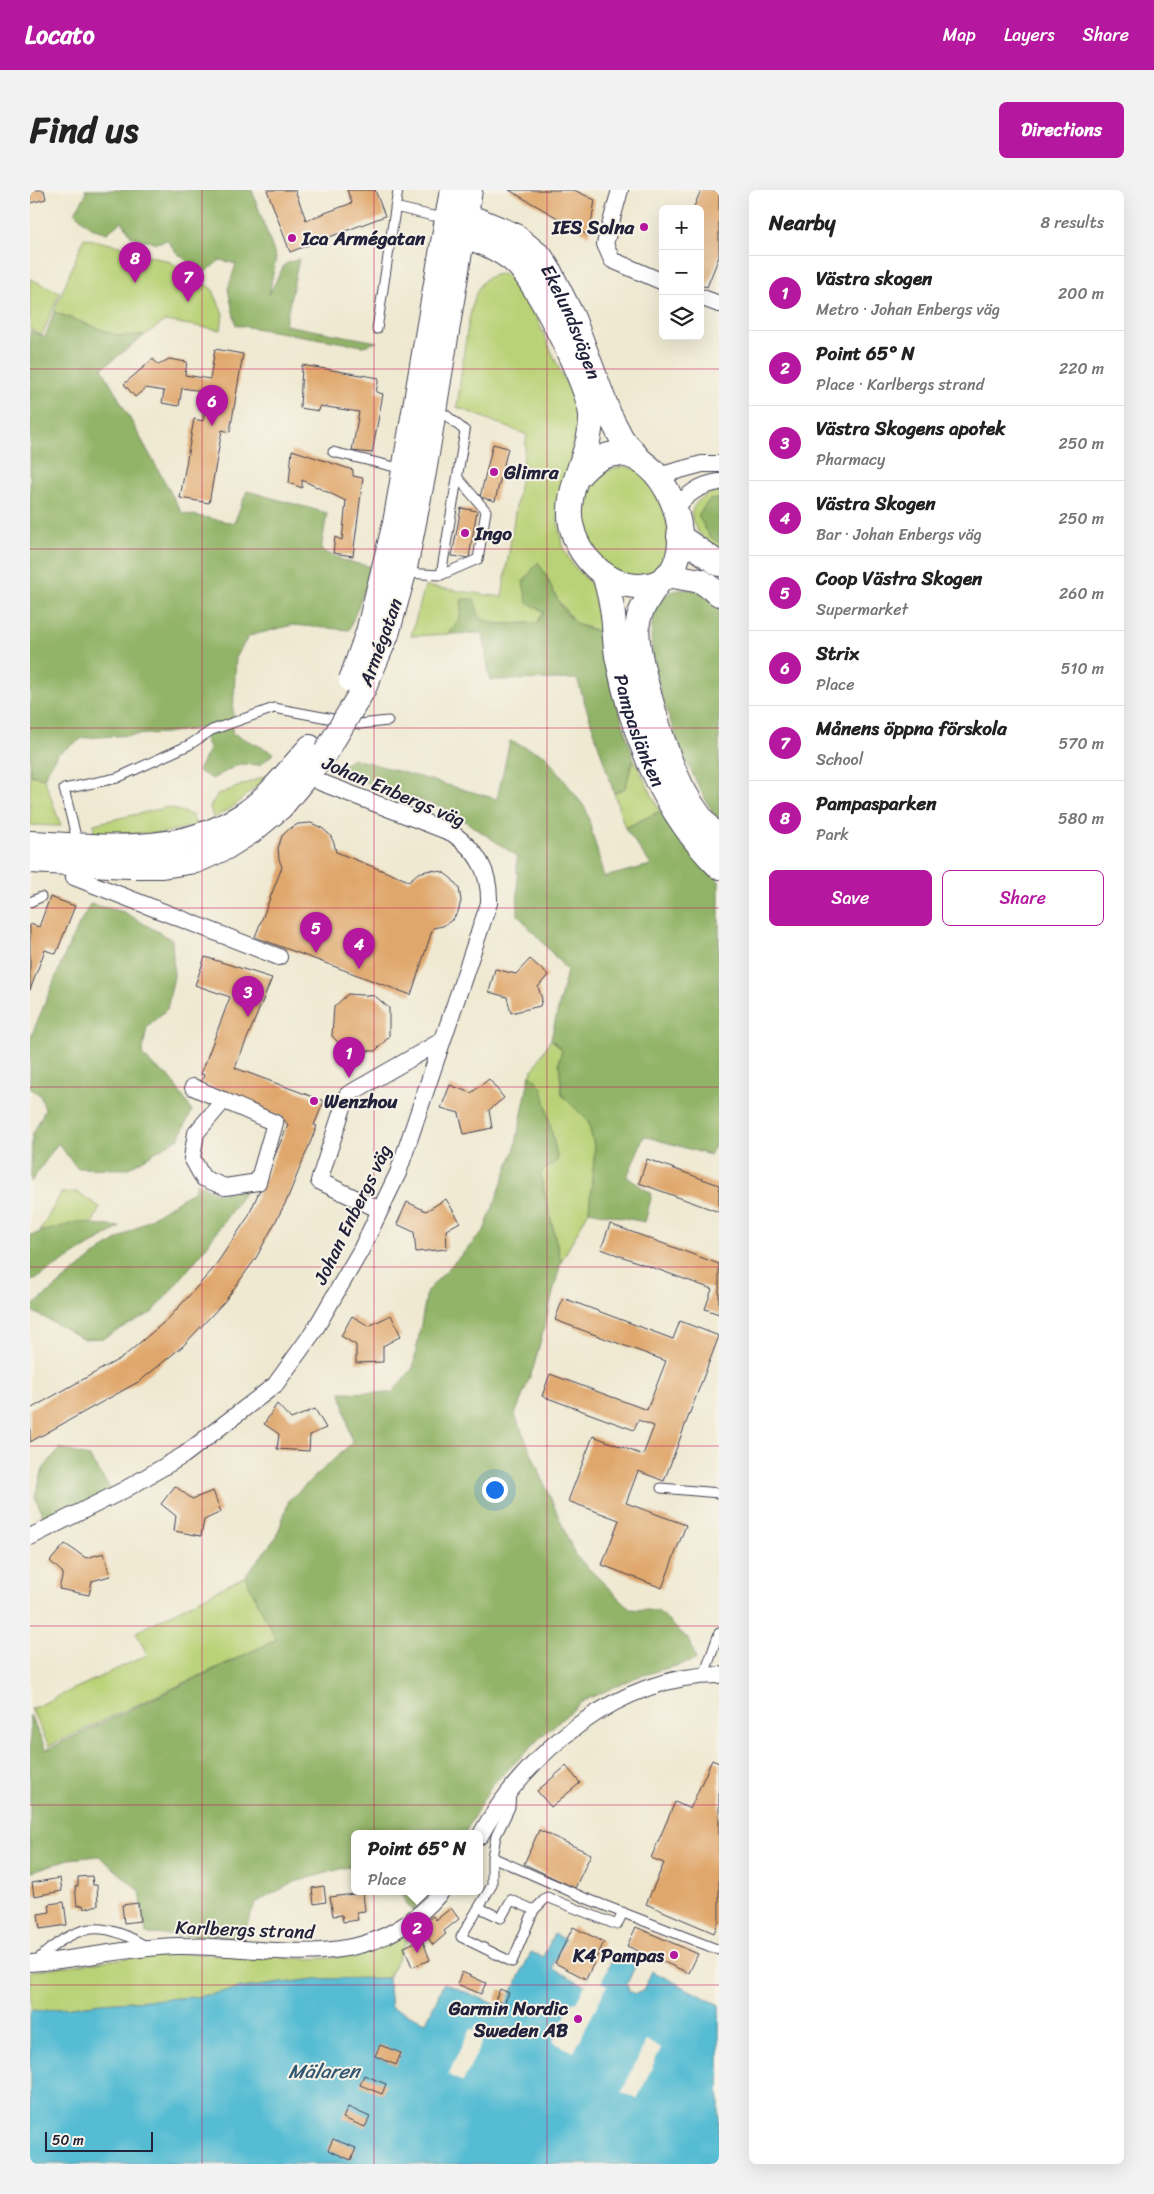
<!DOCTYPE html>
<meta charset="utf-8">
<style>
body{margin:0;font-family:Sriracha,sans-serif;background:#f2f2f2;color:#222}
.controls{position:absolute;right:15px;top:15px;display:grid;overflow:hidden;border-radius:8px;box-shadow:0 5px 20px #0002}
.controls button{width:45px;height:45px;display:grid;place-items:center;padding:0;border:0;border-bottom:1px solid #e0e0e0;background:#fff;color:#222;font:25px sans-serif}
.scale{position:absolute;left:15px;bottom:12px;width:108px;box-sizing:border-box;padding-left:5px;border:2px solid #22223b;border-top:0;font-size:14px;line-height:18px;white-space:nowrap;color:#22223b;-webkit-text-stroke:4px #f7f3e8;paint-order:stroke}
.you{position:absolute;left:464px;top:1299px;width:18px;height:18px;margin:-12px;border:4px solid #fff;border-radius:50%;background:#1a73e8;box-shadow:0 0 0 8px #1a73e833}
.badge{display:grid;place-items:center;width:32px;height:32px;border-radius:50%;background:#b5179e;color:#fff;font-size:16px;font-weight:700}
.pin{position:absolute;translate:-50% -41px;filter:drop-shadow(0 1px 2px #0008)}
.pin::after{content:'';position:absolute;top:26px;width:18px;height:15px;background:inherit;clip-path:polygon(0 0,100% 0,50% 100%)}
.popup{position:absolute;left:321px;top:1640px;width:132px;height:65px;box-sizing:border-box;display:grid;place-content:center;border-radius:8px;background:#fff;filter:drop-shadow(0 1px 4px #0005);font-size:16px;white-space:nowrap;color:#767676}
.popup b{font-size:19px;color:#222}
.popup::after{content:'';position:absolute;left:50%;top:100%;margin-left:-10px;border:10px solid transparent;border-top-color:#fff}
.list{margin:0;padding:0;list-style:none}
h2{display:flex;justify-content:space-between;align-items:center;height:65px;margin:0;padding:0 20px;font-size:21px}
h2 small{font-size:16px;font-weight:400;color:#767676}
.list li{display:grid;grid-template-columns:32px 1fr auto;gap:15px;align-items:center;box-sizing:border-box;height:75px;padding:0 20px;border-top:1px solid #e0e0e0}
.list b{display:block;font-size:19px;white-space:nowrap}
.list p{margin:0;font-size:16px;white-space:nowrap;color:#767676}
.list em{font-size:16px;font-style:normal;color:#767676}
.actions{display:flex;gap:10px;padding:15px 20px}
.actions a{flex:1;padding:11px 0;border:1px solid #b5179e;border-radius:8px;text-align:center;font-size:18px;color:#b5179e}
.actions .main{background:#b5179e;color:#fff}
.icon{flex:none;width:28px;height:28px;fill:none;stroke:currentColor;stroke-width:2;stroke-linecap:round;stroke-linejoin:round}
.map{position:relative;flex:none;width:689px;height:1974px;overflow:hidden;border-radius:8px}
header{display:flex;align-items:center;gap:30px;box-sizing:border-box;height:70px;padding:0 25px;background:#b5179e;color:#fff}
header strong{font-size:24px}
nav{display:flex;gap:28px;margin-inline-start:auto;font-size:18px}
.intro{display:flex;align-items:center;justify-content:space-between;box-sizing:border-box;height:120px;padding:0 30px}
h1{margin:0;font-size:35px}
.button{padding:12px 22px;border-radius:8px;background:#b5179e;color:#fff;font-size:18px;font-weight:700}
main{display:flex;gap:30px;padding:0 30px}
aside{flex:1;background:#fff;border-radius:8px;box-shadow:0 5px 20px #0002}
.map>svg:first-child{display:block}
.green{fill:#b9d277;stroke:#6e7a59}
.forest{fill:#92b468;stroke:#5a6b52}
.water{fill:#55bcd3;stroke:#3c6f87}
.pier{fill:#efe9d1}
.building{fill:#e0a76c}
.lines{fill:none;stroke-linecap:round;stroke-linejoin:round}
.lane-casing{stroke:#414052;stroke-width:11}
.street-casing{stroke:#414052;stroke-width:18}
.secondary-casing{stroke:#414052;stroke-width:26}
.lane{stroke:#fff;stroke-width:9}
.street{stroke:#fff;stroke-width:16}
.secondary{stroke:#fff;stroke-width:24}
.secondary-bridge-casing{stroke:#414052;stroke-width:26;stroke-linecap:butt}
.secondary-bridge{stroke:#fff;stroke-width:24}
.grid{fill:none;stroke:#c2185b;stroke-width:1;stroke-opacity:0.55}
.poi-dot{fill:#b5179e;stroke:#f7f3e8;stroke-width:2}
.labels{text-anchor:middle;stroke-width:4;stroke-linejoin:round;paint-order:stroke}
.poi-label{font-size:19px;font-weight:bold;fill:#22223b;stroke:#f7f3e8;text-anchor:start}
.street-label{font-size:19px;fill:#22223b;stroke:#f7f3e8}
.water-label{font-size:20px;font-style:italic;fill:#345870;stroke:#f7f3e8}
</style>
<header>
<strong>Locato</strong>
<nav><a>Map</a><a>Layers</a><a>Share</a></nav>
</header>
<div class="intro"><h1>Find us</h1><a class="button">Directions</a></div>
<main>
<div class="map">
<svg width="689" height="1974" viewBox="0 0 689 1974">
<rect width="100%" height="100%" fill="#f7f3e8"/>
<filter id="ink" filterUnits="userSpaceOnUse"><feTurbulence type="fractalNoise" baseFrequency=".02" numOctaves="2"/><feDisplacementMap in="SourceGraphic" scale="10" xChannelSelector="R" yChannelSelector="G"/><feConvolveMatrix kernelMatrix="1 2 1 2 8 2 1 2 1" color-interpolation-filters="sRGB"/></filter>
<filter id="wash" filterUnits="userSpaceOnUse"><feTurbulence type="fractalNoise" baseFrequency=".0096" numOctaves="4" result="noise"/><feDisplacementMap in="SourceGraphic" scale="20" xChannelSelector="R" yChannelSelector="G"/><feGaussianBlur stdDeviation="1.12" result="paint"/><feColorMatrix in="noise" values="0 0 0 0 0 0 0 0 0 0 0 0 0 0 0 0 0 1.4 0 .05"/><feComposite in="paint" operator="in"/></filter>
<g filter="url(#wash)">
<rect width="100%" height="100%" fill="#efe9d1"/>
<!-- green -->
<path class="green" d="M54 48 94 57 140 72 164 85 183 100 193 124 191 140 135 131 115 145 89 146 24 122Z
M471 84 476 85 489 97 501 115 534 190 546 204 552 225 528 328 532 356 542 374 561 394 568 406 572 442 546 434 527 409 515 383V422L507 433 466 434 450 428 432 409 430 429 419 444 381 446 395 396 472 407 497 245 427 217C431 191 437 112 451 94 456 87 463 85 471 84Z
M0 89 30 102 12 145 0 139Z
M594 276 611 280C618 292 628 304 633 317 640 332 642 368 629 380 623 385 610 386 603 389L574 374 555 345 552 327 554 309 564 292 579 280Z
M683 302H689V361C665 344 645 318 683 302Z
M604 569 630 621 595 638 584 603 595 598Z
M240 584 203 617 183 628 180 617 187 605Z
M0 585 14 588 31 636 0 635Z
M138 617 162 625 166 635 134 643 64 645V634Z
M521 849 532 860 529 872 532 905 558 931 565 960 559 1021 531 1072 510 983 512 898 500 885Z
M47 1002 70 1017 63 1032 44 1042 10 1041 31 1003Z
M215 1386 246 1450 19 1556 1 1519 117 1465 106 1442Z
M386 1739 373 1757 358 1788 286 1789 212 1798 166 1807 72 1813 12 1821 0 1820V1781L140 1762 276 1769 300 1768 328 1764 356 1755Z"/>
<!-- forest -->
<path class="forest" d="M55 0H222L246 68 239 104 255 74 269 69 255 135 347 152 333 156 206 135 198 99 206 74 190 70 173 84 147 63 137 50 126 53 102 47 92 31 77 43 61 38 45 23 56 4Z
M24 122 89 146 115 145 72 178 152 323 204 333 217 301 297 323 291 360 315 371 343 377 319 440 262 435 219 446 206 466 202 543 244 563 230 575 209 574 182 589 168 581 179 559 172 538 135 543 53 548 27 564 14 588 0 585V141L15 147Z
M689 309V353L679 346 668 325 679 310Z
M508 372C521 391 527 418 546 433 552 438 564 440 572 442L587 514 604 569 595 598 584 603 547 489 460 490 453 443 419 444 430 429 432 409H444L450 428 466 434 507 433 514 422 497 412 493 392Z
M656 399 670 401 689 417V632C664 596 585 432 641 402 646 400 652 400 656 399Z
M480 551 515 565 556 619 574 687 621 675 595 638 630 621 653 655 689 691V949L680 965 614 946 597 987 622 1004 615 1032 559 1021 565 960 558 931 532 905 529 872 532 860 521 849 537 780 488 725 487 666 417 619 328 590 311 577 322 568 467 609Z
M60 714 94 722 142 750 144 786 137 819 117 837 112 865 125 877 140 887 162 921 149 948 97 979 47 978 28 953 1 992 2 946 15 919 10 905 0 898V849L41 750Z
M500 884 512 898 528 970 510 983 531 1072 504 1176 485 1225 545 1365 600 1419 628 1421 660 1451 666 1470 607 1487 553 1511 513 1545 461 1596 434 1644H324V1675L265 1692 225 1713 212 1748 116 1744 110 1701 69 1666 39 1669 0 1682V1525L16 1560 246 1450 215 1386 247 1346 259 1310 322 1253 311 1202 362 1203 383 1178 397 1101 454 1041 485 958Z
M167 992 185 1003 216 1000 171 1064 123 1122 73 1148 54 1149 0 1120V1118L70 1061 165 1000Z
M48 1032 90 1037 0 1092V1045Z
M30 1258 59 1267 83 1303 15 1332 5 1306 13 1279Z
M369 1702H397L383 1722Z"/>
<!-- water -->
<path class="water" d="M524 1744 535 1749 524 1772 523 1779 555 1795 565 1777 576 1782 585 1764 606 1774 597 1794 599 1801 606 1804 613 1801 622 1781 689 1815V1974H0V1820L12 1821 72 1813 166 1807 212 1798 286 1789 358 1788 361 1817 396 1832 414 1793 474 1818 501 1762 513 1767Z"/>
<!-- pier -->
<path class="pier" d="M565 1775 578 1779 571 1792 577 1795 544 1862 523 1852 542 1812 546 1813Z
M446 1835 457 1841 433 1892 418 1885 440 1839 444 1840Z
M616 1851 631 1858 607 1909 592 1902Z"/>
<g id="blocks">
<!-- building -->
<path class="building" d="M0 0H14L16 9 0 13Z
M237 0H265L276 30 322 13 317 0H345L355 26 260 62Z
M479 0H544L565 10 559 46Z
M671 0H689V67L677 97 670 95V19H663Z
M185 159 213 164 200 242 192 240 179 313 150 308 164 229 173 231 178 202 152 198 149 216 132 213 134 201 116 198 105 207 94 194 123 169 128 175 139 169 157 172 155 185 180 189Z
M272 175 349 188 346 202 353 204 342 263 322 261 329 222 290 216 289 221 270 218Z
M463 254 478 258 465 311 450 307Z
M262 260 323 280V286L333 288 323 366 303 363 305 347 312 350 316 311 272 290V298L259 293Z
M431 318 447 321 439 368 422 366Z
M281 633 292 638 300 645 304 653 306 662 379 691 388 683 401 680 413 682 422 689 429 698 431 711 428 722 422 730 413 736 403 738 381 805 225 747 252 677 249 669 248 658 252 646 259 639 268 634Z
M20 707 45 716 26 764 15 760 0 800V734L9 737Z
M175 767 242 788 205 878 294 911 284 935 287 936 256 1012 226 1068 195 1111 153 1156 110 1191 0 1252V1219L93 1167 139 1128 183 1079 218 1027 258 935 252 927 195 908 196 902 171 893 174 885 171 884 200 807 165 795Z
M500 769 518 785 508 797 512 809 510 816 481 823 477 807 459 802 465 779 486 784Z
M318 804 345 806 359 818V847L345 861 316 860 302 846 304 817Z
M459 889 474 908 459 920 462 938 434 944 429 923 411 918 420 895 441 903Z
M617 969 689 995V1022L609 993Z
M416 1009 430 1032 416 1040 417 1059 386 1062 384 1042 367 1034 377 1012 396 1021Z
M580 1034 689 1074V1124L675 1119 682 1099 571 1059Z
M533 1108 643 1149 650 1131 689 1146 634 1291 608 1281 596 1313 656 1335 632 1398 572 1375 589 1330 538 1311 563 1246 613 1265 624 1236 608 1230 604 1240 512 1206 520 1184 617 1220 636 1171 525 1130Z
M361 1125 371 1146 353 1156V1172L326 1173V1155L311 1146 322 1126 339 1136Z
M247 1214 261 1229 285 1219 296 1238 280 1245 279 1261 247 1259 249 1244 234 1234Z
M145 1296 162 1309 183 1301 191 1322 174 1330 171 1346 144 1341 146 1326 131 1314Z
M35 1354 56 1368 74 1363 80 1386 62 1391 59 1405 29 1399 33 1383 20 1371Z
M682 1570 689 1573V1731L684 1743 616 1714 634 1673 621 1668 645 1612 660 1619Z
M536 1576 550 1593 521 1617 507 1601Z
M509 1640 561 1664 545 1698 494 1674Z
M62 1686 63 1695H67L68 1715 54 1719 53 1715 47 1716 45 1696H48V1687Z
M30 1688 32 1701 4 1706 2 1693Z
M294 1696 296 1712 284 1714 282 1698Z
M333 1703 335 1721 326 1722 328 1730 313 1732 312 1725 303 1726 300 1707Z
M34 1712 37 1735 10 1739 8 1724 20 1722 19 1714Z
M108 1713 110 1731 94 1733 92 1715Z
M421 1718 429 1729 414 1741 416 1744 403 1755 390 1737 403 1726 406 1730Z
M543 1737 574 1752 556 1789 525 1773Z
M606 1737 668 1764 659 1783 597 1756Z
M392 1749 400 1770 382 1777 374 1757Z
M432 1782 456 1793 451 1804 427 1794Z
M470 1799 479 1803 474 1814 465 1810Z
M350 1855 371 1863 366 1875 345 1866Z
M334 1885 356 1894 352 1904 330 1895Z
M318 1917 340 1927 335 1937 313 1928Z
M303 1949 326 1958 321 1970 298 1960Z"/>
</g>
</g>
<g filter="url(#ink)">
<use href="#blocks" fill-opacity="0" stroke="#414052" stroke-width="1"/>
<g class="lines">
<!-- lane casing -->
<g class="lane-casing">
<path id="lane" d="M365 17 403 26 417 25
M347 139 368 0
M303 262 373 279
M375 383 411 385 435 241 416 225 405 221
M411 385 448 369 456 321 428 288
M48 654 34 599 87 588 159 555 182 540 244 518 330 534 358 531
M0 712 11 707
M631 1298 689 1303
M674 1485 689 1443
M481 1602 480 1617 466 1646 462 1667V1695L431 1747 482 1772 504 1720 517 1707 587 1735 593 1722
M462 1667 555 1708 689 1760
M450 1718 471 1728 481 1710 504 1720
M6 1771C45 1734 71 1728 117 1757"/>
</g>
<!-- street casing -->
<g class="street-casing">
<path id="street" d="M590 0 575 54 582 70 633 92
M670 107 689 114
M628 286 672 274H689
M644 319C658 304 669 295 689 292
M44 687 249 767
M163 897 245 933 228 992 195 997 173 988 162 968 166 943 194 910
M350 1020 289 991 317 905 413 850
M0 1347 94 1300 154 1265 245 1195 284 1141 331 1060 368 983 459 713C460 682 448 661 422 643L290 592 271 580
M450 1646C495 1563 590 1485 689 1485
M0 1773C49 1770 98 1757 148 1756 244 1755 339 1789 411 1702"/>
</g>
<!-- secondary casing -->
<g class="secondary-casing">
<g id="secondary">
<path id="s1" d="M419 25 448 30 484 45 511 67 519 80 543 128 579 224 592 249 612 272"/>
<path d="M416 41C439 46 470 58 487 74 508 95 560 198 561 226 562 263 534 297 541 334 547 366 577 397 611 396 620 395 629 393 636 387 676 349 624 237 567 270 559 274 553 281 547 288"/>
<path d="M649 346 689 374"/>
<path id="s2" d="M574 384C577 395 580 406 582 418 585 435 584 453 588 471 603 546 634 623 689 677"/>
<path d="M637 385 671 391 689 404"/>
<path d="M629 392C621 404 610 418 608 432 603 460 632 552 644 580 654 605 671 630 689 650"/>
<path d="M338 442 365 333 422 0"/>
<path d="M357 444 374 383 394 282 440 0"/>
<path d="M0 653C73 656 148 667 213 625 239 608 259 580 280 557"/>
<path d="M0 671 99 676H132L166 671 195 658 222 641 251 617 296 562"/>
</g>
</g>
<!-- lane -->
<use href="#lane" class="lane"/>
<!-- street -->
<use href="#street" class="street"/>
<!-- secondary -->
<use href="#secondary" class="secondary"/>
<!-- secondary-bridge casing -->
<g class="secondary-bridge-casing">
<path id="secondary-bridge" d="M321 490 338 442
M296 562 334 498 357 444"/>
</g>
<!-- secondary-bridge -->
<use href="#secondary-bridge" class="secondary-bridge"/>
</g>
</g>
<!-- grid -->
<path class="grid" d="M172 0V1974M344 0V1974M517 0V1974M0 179H689M0 359H689M0 538H689M0 718H689M0 897H689M0 1077H689M0 1256H689M0 1436H689M0 1615H689M0 1795H689"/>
<!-- markers -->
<g class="poi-dot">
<circle cx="614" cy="37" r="5"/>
<circle cx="262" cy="48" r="5"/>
<circle cx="464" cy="282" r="5"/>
<circle cx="435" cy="343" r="5"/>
<circle cx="284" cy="911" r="5"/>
<circle cx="644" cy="1765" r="5"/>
<circle cx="548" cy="1829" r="5"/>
</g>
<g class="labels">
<!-- poi labels -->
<g class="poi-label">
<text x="604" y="44" text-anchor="end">IES Solna</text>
<text x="272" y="55">Ica Armégatan</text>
<text x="474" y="289">Glimra</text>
<text x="445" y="350">Ingo</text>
<text x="294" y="918">Wenzhou</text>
<text x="634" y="1772" text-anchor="end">K4 Pampas</text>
<text x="538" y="1825" text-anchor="end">Garmin Nordic<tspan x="538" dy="22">Sweden AB</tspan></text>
</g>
<!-- street labels -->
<g class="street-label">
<text dy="7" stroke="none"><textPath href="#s1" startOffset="175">Ekelundsvägen</textPath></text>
<text transform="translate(350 452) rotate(-70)" y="7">Armégatan</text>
<text dy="7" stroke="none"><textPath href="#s2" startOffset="161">Pampaslänken</textPath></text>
<text transform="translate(364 601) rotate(23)" y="7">Johan Enbergs väg</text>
<text transform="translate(322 1024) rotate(-64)" y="7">Johan Enbergs väg</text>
<text transform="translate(215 1739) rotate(2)" y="7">Karlbergs strand</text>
</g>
<!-- water labels -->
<g class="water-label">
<text x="294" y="1888">Mälaren</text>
</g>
</g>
</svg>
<div class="controls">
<button>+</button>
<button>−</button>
<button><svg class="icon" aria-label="layers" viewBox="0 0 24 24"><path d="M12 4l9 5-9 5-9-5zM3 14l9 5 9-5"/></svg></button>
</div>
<div class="scale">50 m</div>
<div class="you"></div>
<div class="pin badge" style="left:319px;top:888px">1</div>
<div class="pin badge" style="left:387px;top:1763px">2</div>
<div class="popup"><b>Point 65° N</b>Place</div>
<div class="pin badge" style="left:218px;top:827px">3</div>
<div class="pin badge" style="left:329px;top:779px">4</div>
<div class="pin badge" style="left:286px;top:763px">5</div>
<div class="pin badge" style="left:182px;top:236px">6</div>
<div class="pin badge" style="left:158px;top:112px">7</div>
<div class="pin badge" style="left:105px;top:93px">8</div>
</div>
<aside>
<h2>Nearby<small>8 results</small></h2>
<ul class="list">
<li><span class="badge">1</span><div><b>Västra skogen</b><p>Metro · Johan Enbergs väg</p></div><em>200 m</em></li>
<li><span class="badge">2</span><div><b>Point 65° N</b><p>Place · Karlbergs strand</p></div><em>220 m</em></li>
<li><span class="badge">3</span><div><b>Västra Skogens apotek</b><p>Pharmacy</p></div><em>250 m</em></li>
<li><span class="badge">4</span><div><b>Västra Skogen</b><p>Bar · Johan Enbergs väg</p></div><em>250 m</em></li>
<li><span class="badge">5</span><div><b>Coop Västra Skogen</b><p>Supermarket</p></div><em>260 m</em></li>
<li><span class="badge">6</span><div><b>Strix</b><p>Place</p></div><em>510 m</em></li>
<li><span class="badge">7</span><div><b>Månens öppna förskola</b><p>School</p></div><em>570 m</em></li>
<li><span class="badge">8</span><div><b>Pampasparken</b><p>Park</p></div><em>580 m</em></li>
</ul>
<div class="actions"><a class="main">Save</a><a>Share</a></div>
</aside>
</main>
